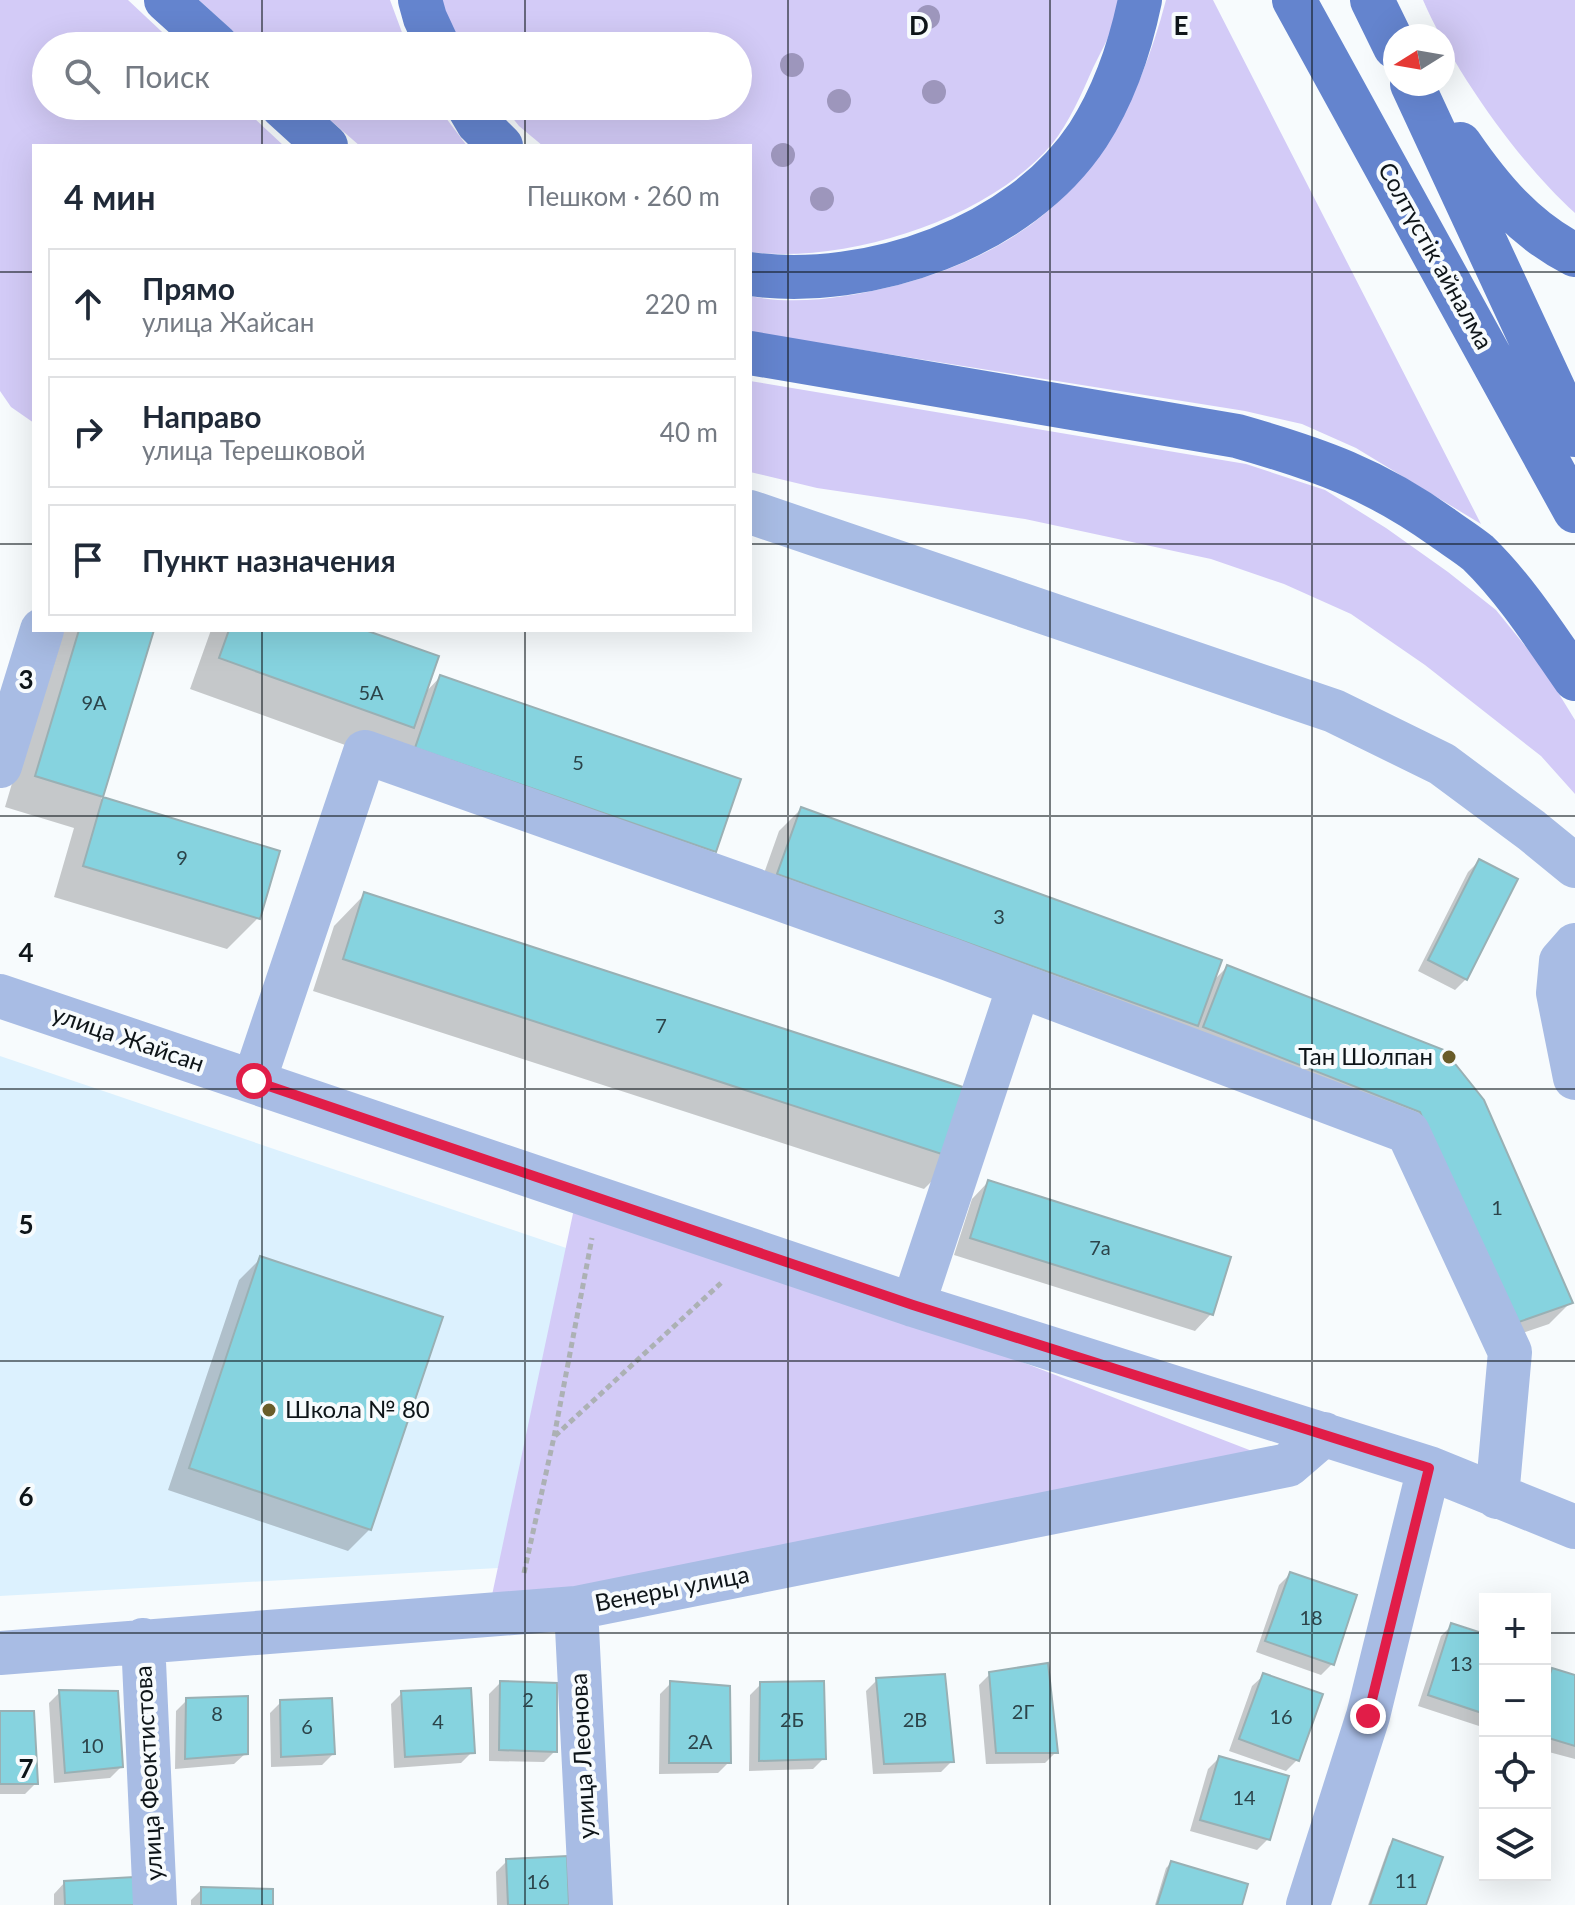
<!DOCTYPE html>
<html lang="ru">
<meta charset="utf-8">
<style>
body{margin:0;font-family:Lato,sans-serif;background:#f2f2f3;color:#1f2937}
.controls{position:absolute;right:24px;bottom:24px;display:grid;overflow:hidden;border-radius:0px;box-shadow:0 8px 32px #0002}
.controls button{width:72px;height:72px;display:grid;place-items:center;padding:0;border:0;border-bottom:2px solid #e0e1e3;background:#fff;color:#1f2937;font:40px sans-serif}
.compass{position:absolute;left:1383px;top:24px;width:72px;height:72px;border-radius:50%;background:#fff;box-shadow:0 8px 32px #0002;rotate:259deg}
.stop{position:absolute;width:24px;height:24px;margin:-18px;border:6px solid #e11d48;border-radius:50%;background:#fff}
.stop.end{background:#e11d48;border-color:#fff;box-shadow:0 2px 8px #0008}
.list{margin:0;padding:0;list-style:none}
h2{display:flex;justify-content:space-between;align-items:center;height:104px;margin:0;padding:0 32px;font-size:34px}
h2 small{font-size:26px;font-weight:400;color:#747a83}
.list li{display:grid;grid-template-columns:52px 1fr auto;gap:24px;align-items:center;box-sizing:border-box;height:112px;margin:0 16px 16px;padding:0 16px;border:2px solid #e0e1e3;border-radius:0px}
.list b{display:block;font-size:30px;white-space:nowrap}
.list p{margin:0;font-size:26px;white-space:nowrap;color:#747a83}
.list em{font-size:26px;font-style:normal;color:#747a83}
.icon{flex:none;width:44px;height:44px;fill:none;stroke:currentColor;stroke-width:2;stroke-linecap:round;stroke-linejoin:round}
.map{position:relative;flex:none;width:1575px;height:1905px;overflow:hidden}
.search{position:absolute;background:#fff;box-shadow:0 8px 32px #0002;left:32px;top:32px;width:720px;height:88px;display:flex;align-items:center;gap:20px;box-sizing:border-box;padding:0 28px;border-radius:44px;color:#747a83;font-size:30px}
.panel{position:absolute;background:#fff;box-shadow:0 8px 32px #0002;left:32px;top:144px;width:720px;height:488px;border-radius:0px}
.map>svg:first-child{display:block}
.built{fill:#dcf1fe}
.green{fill:#d3cbf7}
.shadow{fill:#0003}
.building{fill:#86d3df;stroke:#99b0b4;stroke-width:2}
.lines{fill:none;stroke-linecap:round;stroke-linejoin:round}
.path{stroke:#acb1b4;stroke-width:5;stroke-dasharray:6 4;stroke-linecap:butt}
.minor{stroke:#a8bce4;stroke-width:44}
.major{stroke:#6484ce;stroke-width:44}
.tree{fill:#9d96bc}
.route{stroke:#e11d48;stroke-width:10}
.grid{fill:none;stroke:#0e1519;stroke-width:2;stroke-opacity:0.55}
.poi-dot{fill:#695c29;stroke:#f7fbfd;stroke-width:3}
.labels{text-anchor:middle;stroke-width:8;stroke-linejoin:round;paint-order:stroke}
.number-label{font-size:20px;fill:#2c444a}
.street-label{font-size:24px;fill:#0e1519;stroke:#f7fbfd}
.poi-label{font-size:24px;fill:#0e1519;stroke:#f7fbfd;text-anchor:end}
.grid-label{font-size:26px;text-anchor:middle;font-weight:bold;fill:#0e1519;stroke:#f7fbfd;stroke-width:8;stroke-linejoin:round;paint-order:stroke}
</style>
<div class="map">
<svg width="1575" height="1905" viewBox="0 0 1575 1905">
<rect width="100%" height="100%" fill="#f7fbfd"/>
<!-- built -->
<path class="built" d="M0 1056 578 1252 498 1568 0 1596Z"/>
<!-- green -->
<path class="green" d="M0 0H128L177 46H46V106H241L284 146H34V423L11 407 0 391Z
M199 0H390L407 46H249Z
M442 0H1119C1116 25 1104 46 1093 68 1082 93 1069 123 1052 144 988 220 846 264 750 252V146H543L519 126 503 106H738V46H461L447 19Z
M1166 0H1213L1481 524 1356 448 1302 424 1245 411 750 332V296C797 306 848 297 894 286 1053 245 1125 155 1166 0Z
M1423 0H1575V213C1518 162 1453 69 1423 0Z
M314 106H437L467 146H360Z
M750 381 1246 464 1325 490 1386 528 1448 572 1496 610 1543 668 1575 720V794L1541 756 1425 665 1351 614 1284 584 1211 559 1025 519 817 488 750 472Z
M578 1190 1288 1465 488 1614Z"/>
<!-- shadow -->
<path class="shadow" d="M62 630H152L101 799 278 852 258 918 227 949 54 897 74 828 5 807 56 635Z
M211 630H359L424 694 440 677 714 851 683 882 381 758 190 689Z
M801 809 1211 983 1227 967 1443 1052 1571 1302 1549 1324 1490 1344 1398 1134 756 896 779 831Z
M1479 861 1466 979 1455 990 1418 971 1468 872Z
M365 894 955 1158 924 1189 313 991 334 926Z
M988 1182 1211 1314 1195 1331 954 1255 972 1199Z
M261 1258 370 1529 348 1551 168 1490 239 1280Z
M1290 1574 1332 1664 1321 1675 1256 1652 1279 1585Z
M1452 1625 1485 1636V1720L1479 1726 1418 1706 1441 1636Z
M1552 1670 1575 1677V1759L1545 1751V1677Z
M990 1674 1056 1752 1045 1763 986 1764 979 1685Z
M1264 1675 1297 1760 1286 1771 1229 1751 1252 1686Z
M877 1680 952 1761 941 1772 873 1774 866 1691Z
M500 1683 555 1751 544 1762 489 1761V1694Z
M671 1683 729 1762 718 1773 659 1774 660 1694Z
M761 1684 824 1758 813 1769 749 1771 750 1695Z
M60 1692 121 1767 110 1778 54 1783 49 1703Z
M402 1693 472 1752 461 1763 394 1768 391 1704Z
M187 1700 246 1753 234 1764 175 1769 176 1711Z
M281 1702 333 1754 322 1765 271 1767 270 1713Z
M0 1713 36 1783 25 1794H0Z
M1219 1758 1268 1839 1257 1850 1190 1831 1208 1769Z
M1394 1841 1423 1905H1368L1389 1846Z
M507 1861 567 1905H497L496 1872Z
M1171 1863 1240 1905H1155L1166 1868Z
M65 1882 133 1905H54V1894Z
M202 1889 271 1905H191V1900Z"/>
<!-- building -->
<path class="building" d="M79 630H154L103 797 35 776Z
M229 630H365L439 656 414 728 219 658Z
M440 675 741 779 716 852 415 748Z
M103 797 280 851 260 919 83 866Z
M801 807 1222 960 1198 1026 777 874Z
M1479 859 1518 879 1467 980 1428 960Z
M364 892 978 1092 957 1159 343 959Z
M1227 965 1444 1050 1484 1100 1573 1303 1513 1324 1420 1112 1203 1027Z
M988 1180 1231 1257 1213 1315 970 1238Z
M260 1256 443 1317 371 1530 189 1468Z
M1290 1572 1357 1595 1334 1665 1265 1641Z
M1451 1623 1485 1634V1714L1428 1695Z
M1048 1663 1058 1753H996L989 1672Z
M1552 1668 1575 1675V1746L1545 1737V1689Z
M1263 1673 1323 1694 1299 1761 1239 1739Z
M945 1674 954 1762 884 1764 876 1678Z
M500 1681 557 1683V1752L499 1750Z
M670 1681 730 1686 731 1763H669Z
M824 1681 826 1759 759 1761 760 1682Z
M471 1688 475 1753 405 1757 401 1691Z
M59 1690 118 1691 123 1767 65 1773Z
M248 1696V1754L185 1759 186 1698Z
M332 1698 335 1754 281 1757 280 1700Z
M0 1711H34L38 1784H0Z
M1219 1756 1289 1776 1270 1840 1200 1820Z
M1393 1839 1443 1857 1426 1905H1370Z
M567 1856 569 1905H508L506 1859Z
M1171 1861 1248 1884 1242 1905H1157Z
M134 1877 135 1905H65L64 1881Z
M201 1887 273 1889V1905H201Z"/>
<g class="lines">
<!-- path -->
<path class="path" d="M555 1436 721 1283
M524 1573 554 1437 592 1238"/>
<!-- minor -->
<path class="minor" d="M750 512 1334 711 1442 764 1531 830 1575 866
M0 766 42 630
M1575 945 1561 961 1558 993 1575 1078
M0 996 913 1305 1429 1468 1575 1527
M254 1081 365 752 949 959 1408 1132 1510 1352 1497 1497
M913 1305 1019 986
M576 1608 591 1905
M143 1640 155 1905
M0 1653 576 1608 1288 1465 1324 1434
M1308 1905 1368 1716 1429 1468"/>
<!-- major -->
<path class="major" d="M166 0 217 46
M420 0 425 18 438 46
M1294 0 1575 511
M1372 0 1395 47
M1412 84 1575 435
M282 106 326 146
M468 106 478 123 501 146
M1460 144C1491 189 1525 230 1575 255
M750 274C869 290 1020 238 1088 135 1115 93 1130 48 1140 0
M750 353 1237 436C1318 459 1375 479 1443 528 1454 536 1467 544 1478 553 1516 590 1545 636 1575 679"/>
</g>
<!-- trees -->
<g class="tree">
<circle cx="928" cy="17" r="12"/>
<circle cx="792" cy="65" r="12"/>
<circle cx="934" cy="92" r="12"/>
<circle cx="839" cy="101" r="12"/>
<circle cx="783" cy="155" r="12"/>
<circle cx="822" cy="199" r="12"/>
</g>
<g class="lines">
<!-- route -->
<path class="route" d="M254 1081 913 1305 1429 1468 1368 1716"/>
</g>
<!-- grid -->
<path class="grid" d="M262 0V46M525 0V46M788 0V1905M1050 0V1905M1312 0V1905M262 106V146M525 106V146M0 272H34M750 272H1575M0 544H34M750 544H1575M262 630V1905M525 630V1905M0 816H1575M0 1089H1575M0 1361H1575M0 1633H1485M1545 1633H1575"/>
<!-- markers -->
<g class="poi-dot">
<circle cx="1449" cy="1057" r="8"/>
<circle cx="269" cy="1410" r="8"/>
</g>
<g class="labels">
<!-- number labels -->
<g class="number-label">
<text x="371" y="700">5А</text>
<text x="94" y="710">9А</text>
<text x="578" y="770">5</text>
<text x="182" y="865">9</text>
<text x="999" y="924">3</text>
<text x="661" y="1033">7</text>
<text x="1497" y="1215">1</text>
<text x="1100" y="1255">7а</text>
<text x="1311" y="1625">18</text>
<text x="1461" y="1671">13</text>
<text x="528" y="1707">2</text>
<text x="1023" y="1719">2Г</text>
<text x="217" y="1721">8</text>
<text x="1281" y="1724">16</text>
<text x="792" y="1727">2Б</text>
<text x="915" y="1727">2В</text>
<text x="438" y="1729">4</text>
<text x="307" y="1734">6</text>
<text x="700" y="1749">2А</text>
<text x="92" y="1753">10</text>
<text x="1244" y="1805">14</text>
<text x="1406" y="1888">11</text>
<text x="538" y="1889">16</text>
</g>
<!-- street labels -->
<g class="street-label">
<text transform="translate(1435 256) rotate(61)" y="8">Солтүстік айналма</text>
<text transform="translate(128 1039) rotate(19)" y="8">улица Жайсан</text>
<text transform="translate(672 1589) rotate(-11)" y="8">Венеры улица</text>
<text transform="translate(583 1756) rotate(-93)" y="8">улица Леонова</text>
<text transform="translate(149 1773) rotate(-93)" y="8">улица Феоктистова</text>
</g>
<!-- poi labels -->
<g class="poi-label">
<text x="1433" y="1065">Тан Шолпан</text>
<text x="285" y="1418" text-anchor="start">Школа № 80</text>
</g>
</g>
<g class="grid-label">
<text x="919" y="35">D</text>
<text x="1181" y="35">E</text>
<text x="26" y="689">3</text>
<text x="26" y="962">4</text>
<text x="26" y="1234">5</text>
<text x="26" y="1506">6</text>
<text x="26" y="1778">7</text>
</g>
</svg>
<div class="controls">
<button>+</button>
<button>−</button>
<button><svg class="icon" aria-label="locate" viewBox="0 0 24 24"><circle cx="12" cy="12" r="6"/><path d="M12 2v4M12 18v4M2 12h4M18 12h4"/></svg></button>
<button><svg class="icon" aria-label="layers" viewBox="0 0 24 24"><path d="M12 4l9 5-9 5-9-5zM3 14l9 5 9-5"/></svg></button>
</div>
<svg class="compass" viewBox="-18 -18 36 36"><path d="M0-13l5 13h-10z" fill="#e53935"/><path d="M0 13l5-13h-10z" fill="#747a83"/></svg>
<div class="stop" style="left:254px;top:1081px"></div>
<div class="stop end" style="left:1368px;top:1716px"></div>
<div class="search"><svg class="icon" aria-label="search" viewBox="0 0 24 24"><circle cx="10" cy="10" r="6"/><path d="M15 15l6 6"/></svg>Поиск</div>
<section class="panel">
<h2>4 мин<small>Пешком · 260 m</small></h2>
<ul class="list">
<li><svg class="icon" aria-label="ahead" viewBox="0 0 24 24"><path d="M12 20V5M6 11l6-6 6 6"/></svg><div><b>Прямо</b><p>улица Жайсан</p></div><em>220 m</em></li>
<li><svg class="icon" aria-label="right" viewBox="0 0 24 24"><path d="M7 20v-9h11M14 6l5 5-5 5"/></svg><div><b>Направо</b><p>улица Терешковой</p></div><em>40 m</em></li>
<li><svg class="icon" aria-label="arrive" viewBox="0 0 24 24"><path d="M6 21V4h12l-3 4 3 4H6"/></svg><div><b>Пункт назначения</b></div></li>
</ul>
</section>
</div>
